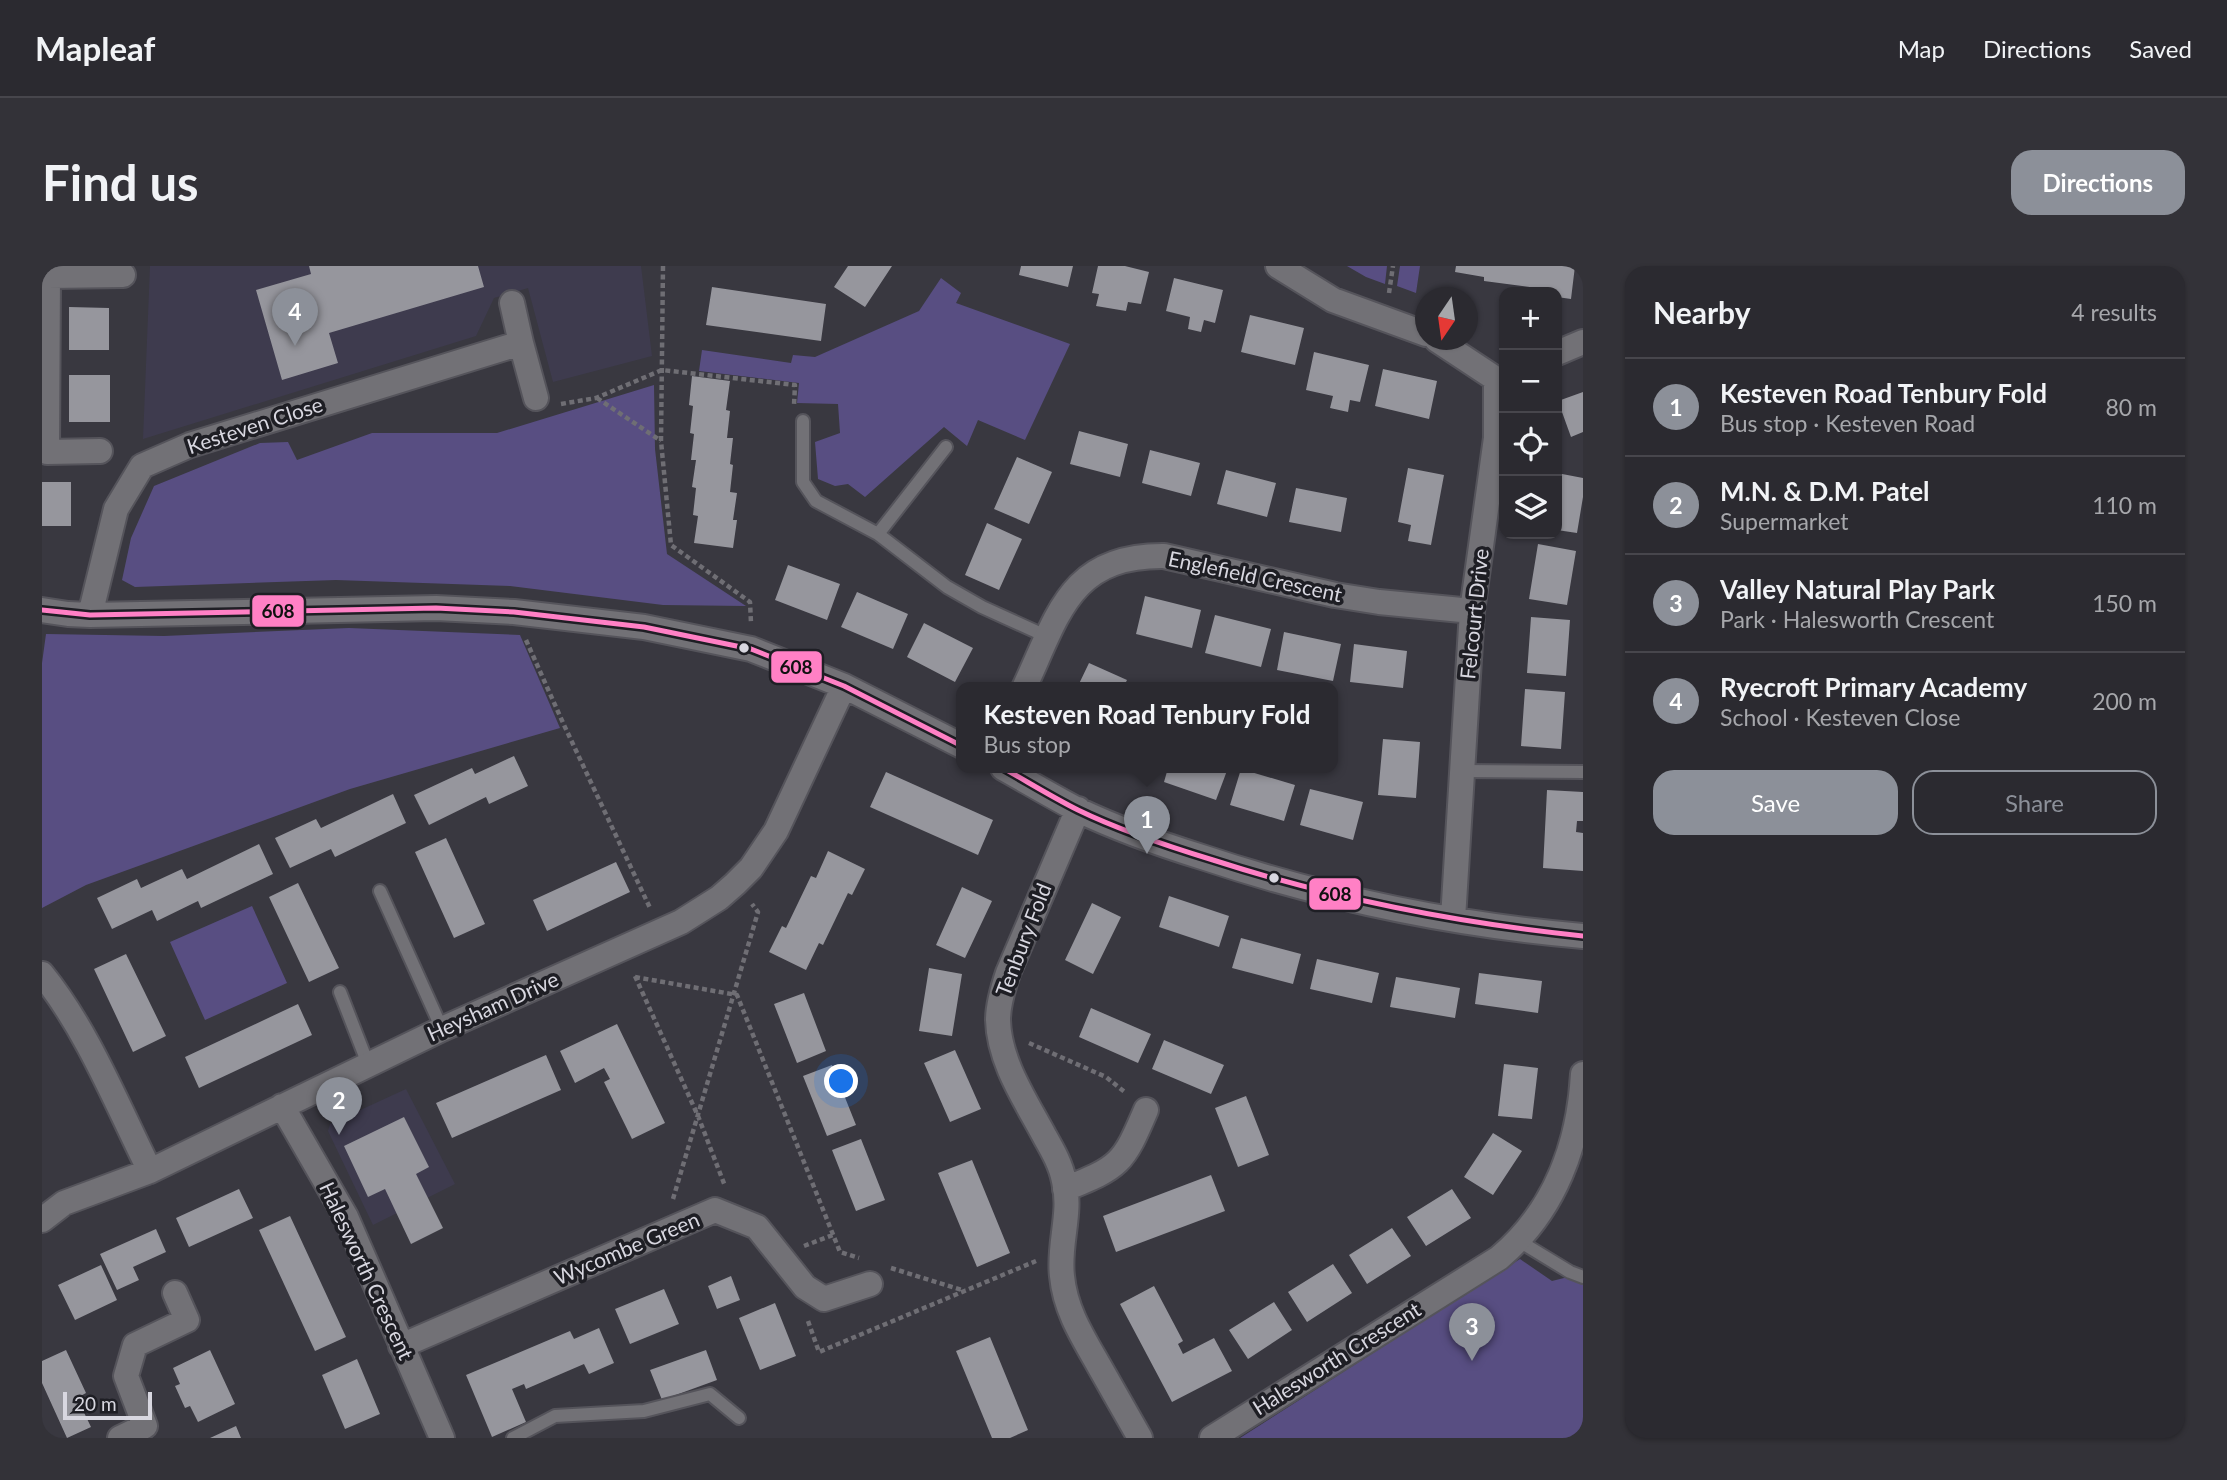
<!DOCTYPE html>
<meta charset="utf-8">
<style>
body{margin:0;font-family:Lato,sans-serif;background:#333238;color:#f1f3f6}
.controls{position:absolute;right:21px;top:21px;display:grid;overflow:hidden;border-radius:14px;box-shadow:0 2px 5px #0004}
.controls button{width:63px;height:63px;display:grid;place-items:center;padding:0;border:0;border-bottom:2px solid #47464c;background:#2b2a30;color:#f1f3f6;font:35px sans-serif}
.compass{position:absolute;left:1373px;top:21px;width:63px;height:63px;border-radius:50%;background:#2b2a30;box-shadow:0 2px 5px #0004;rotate:193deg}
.scale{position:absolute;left:21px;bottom:18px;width:89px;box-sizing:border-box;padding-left:7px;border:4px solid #d8d7e0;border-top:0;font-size:19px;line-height:24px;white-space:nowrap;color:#d8d7e0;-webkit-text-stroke:5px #1e1e24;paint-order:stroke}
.you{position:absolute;left:800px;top:816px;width:24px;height:24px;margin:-18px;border:5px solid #fff;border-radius:50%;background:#1a73e8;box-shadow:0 0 0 10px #1a73e833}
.badge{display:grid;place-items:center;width:46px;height:46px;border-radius:50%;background:#8c9099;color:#fff;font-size:23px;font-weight:700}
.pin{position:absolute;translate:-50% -58px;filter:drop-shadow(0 2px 4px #0008)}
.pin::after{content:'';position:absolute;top:37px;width:24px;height:21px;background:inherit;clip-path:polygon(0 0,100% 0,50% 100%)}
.popup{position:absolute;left:914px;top:416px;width:382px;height:91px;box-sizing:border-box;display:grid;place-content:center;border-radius:14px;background:#2b2a30;filter:drop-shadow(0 2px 5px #0005);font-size:23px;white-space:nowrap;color:#a6a7ab}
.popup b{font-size:26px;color:#f1f3f6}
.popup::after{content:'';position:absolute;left:50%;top:100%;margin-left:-14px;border:14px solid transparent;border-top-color:#2b2a30}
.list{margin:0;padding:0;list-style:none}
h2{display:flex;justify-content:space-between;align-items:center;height:91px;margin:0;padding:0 28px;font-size:30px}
h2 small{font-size:23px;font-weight:400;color:#a6a7ab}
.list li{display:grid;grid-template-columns:46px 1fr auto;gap:21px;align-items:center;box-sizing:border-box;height:98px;padding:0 28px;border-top:2px solid #47464c}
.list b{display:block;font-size:26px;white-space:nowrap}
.list p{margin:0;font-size:23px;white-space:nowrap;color:#a6a7ab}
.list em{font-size:23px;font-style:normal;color:#a6a7ab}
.actions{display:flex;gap:14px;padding:21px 28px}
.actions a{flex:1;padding:16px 0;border:2px solid #8c9099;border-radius:21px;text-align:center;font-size:24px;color:#8c9099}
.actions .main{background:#8c9099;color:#fff}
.icon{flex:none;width:38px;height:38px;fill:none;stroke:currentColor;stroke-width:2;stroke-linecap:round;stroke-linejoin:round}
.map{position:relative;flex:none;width:1541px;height:1172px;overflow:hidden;border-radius:21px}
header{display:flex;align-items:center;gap:42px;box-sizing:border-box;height:98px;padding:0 35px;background:#2b2a30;border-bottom:2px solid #47464c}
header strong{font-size:33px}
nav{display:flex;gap:38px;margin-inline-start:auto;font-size:24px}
.intro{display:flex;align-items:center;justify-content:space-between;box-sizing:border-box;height:168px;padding:0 42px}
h1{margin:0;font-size:49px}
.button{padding:18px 32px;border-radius:21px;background:#8c9099;color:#fff;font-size:24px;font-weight:700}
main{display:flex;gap:42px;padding:0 42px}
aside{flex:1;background:#2b2a30;border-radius:21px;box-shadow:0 2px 5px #0004}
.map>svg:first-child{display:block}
.built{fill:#3e3b4e}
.green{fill:#584e82}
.building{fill:#96969d}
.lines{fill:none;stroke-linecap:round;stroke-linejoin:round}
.service-casing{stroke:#55545b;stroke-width:16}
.minor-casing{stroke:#55545b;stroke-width:28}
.path{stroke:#6f6e74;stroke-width:4.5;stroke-dasharray:5 3.5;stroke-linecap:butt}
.service{stroke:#727176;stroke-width:12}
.minor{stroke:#727176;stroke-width:24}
.bus-1-casing{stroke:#1e1e24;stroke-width:10}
.bus-1{stroke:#ff80c5;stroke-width:5}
.bus-dot{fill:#d8d7e0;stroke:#1e1e24;stroke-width:2.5}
.labels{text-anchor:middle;stroke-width:7;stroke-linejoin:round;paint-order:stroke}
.street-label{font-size:21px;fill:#d8d7e0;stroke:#1e1e24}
.line-badge{stroke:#1e1e24;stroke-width:2.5}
.pale-badge-label{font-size:19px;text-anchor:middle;font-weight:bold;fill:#111}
</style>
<header>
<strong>Mapleaf</strong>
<nav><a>Map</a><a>Directions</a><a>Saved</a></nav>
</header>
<div class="intro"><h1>Find us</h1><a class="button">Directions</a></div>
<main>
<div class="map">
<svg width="1541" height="1172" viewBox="0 0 1541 1172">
<rect width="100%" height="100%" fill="#393840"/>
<!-- built -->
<path class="built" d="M108 0H599L610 90 511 116 486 22 452 32 434 70 101 173Z
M364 823 413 918 331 959 286 865 288 858Z"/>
<!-- green -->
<path class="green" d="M1305 0H1345L1343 18 1324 11Z
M1358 0H1378L1374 27 1355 20Z
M899 12 919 27 914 37 1028 78 983 174 936 154 925 180 902 161 823 231 806 218 793 220 776 213 773 176 798 167 796 138 755 137 757 117 657 105 660 84 749 97 751 89 773 91 877 45Z
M612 119 613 183 625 288 704 340 621 339 468 320 294 314 93 321 80 314 89 272 112 220 218 177 246 176 255 194 330 167H455Z
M307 362 478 369 518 462 308 523 44 619 0 642V397L4 368 122 370Z
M210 640 245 717 163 754 128 676Z
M1478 993 1510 1015 1526 1011 1541 1018V1172H1198Z"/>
<!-- building -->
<path class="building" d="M267 0H436L442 21 287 67 296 97 240 114 214 24 269 8Z
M806 0H850L823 41 792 21Z
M979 0H1031L1026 21 977 9Z
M1056 0H1083L1107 6 1099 38 1086 36 1084 45 1054 40 1057 28 1050 27Z
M1414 0H1533L1529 33 1515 31V26H1503V23L1442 15V11L1413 6Z
M1132 12 1181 24 1173 57 1162 54 1159 66 1146 63 1148 51 1124 45Z
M670 21 784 38 779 75 664 59Z
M27 41 67 42V84H27Z
M1208 49 1262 62 1253 99 1199 86Z
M1272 86 1327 99 1318 136 1308 134 1306 146 1288 142 1291 130 1264 124Z
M1341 103 1395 115 1387 153 1333 140Z
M27 109H68V156H27Z
M650 110 688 115 684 144 688 145 685 172H691L688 198 691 199 688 226 695 227 691 254H695L691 282 652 277 656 250 651 249 654 222 650 221 654 194H649L652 168 648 167 651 140 647 139Z
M1541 126V166L1529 171 1516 135Z
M1037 165 1086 178 1078 211 1028 198Z
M1108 184 1158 197 1149 230 1100 217Z
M975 191 1010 206 987 258 952 243Z
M1366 202 1402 209 1389 279 1366 275 1369 259 1356 256Z
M1184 204 1234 217 1225 251 1175 238Z
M1515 207 1541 212V231L1535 267 1515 264Z
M0 216H29V260H0Z
M1254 222 1305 232 1299 266 1247 256Z
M945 257 980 273 957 324 923 309Z
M1496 278 1534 285 1525 339 1487 333Z
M746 299 798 318 785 354 733 334Z
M815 326 866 348 851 383 799 361Z
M1103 330 1159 344 1150 382 1094 368Z
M1173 349 1229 363 1219 401 1163 387Z
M1489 351 1528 354 1524 410 1485 407Z
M882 357 931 382 913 416 865 391Z
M1242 366 1299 378 1291 415 1235 404Z
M1312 378 1365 385 1361 422 1308 416Z
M1047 397 1085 414 1081 422H1035Z
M1483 423 1523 426 1519 483 1479 480Z
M1341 473 1378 476 1374 532 1336 529Z
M472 490 486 520 447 538 444 531 387 559 372 529 430 502 433 508Z
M1090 502H1111L1107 510Z
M1126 502H1186L1174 534 1122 516Z
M1199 503 1253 519 1242 555 1188 539Z
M844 506 951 554 936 589 828 541Z
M1268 523 1321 536 1311 574 1258 559Z
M1505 524 1541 526V555H1535L1534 566 1541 567V605L1501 602Z
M351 528 364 557 293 591 289 583 248 602 233 572 274 553 279 562Z
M404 572 443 658 412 672 373 586Z
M217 578 231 608 159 642 156 635 115 655 110 644 70 663 55 632 95 613 99 622 140 603 145 613Z
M786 585 823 603 810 629 806 627 781 679 777 677 764 704 727 686 740 660 744 662 769 610 774 612Z
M574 596 588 626 505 665 491 634Z
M256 617 297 702 267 716 227 631Z
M920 621 950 635 923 692 894 679Z
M1127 630 1187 650 1177 681 1117 661Z
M1050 637 1079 651 1051 708 1023 694Z
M1199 672 1259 688 1251 718 1190 702Z
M84 688 124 770 91 786 52 703Z
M1275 693 1337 707 1330 737 1268 723Z
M887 702 920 708 910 770 877 765Z
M1437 707 1500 715 1496 747 1433 738Z
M1354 711 1418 722 1413 752 1348 741Z
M762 727 784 785 755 797 732 738Z
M256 738 270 769 157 822 143 791Z
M1049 742 1109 768 1096 797 1037 771Z
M575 758 623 857 590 873 562 816 568 813 562 802 533 817 518 785Z
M1122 774 1182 799 1169 828 1110 803Z
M913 784 939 843 908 856 882 797Z
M504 789 519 824 410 872 394 837Z
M1462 798 1496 802 1490 853 1456 850Z
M790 799 814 859 785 870 761 810Z
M1204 830 1227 889 1196 901 1173 842Z
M362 851 387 901 374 908 401 962 369 978 343 923 326 931 302 880Z
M1451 867 1480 885 1451 929 1422 911Z
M819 873 843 934 814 945 790 884Z
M930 894 968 987 935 1001 896 907Z
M1169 909 1183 945 1074 986 1061 950Z
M197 923 211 952 147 981 134 952Z
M1410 923 1429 952 1384 980 1365 951Z
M248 950 304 1071 273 1085 217 964Z
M1350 962 1369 990 1325 1018 1307 989Z
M114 963 124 986 91 1001 97 1014 75 1024 58 988Z
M1291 998 1310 1027 1265 1056 1246 1026Z
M59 999 75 1034 33 1054 16 1019Z
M689 1010 698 1034 675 1043 666 1020Z
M1112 1020 1141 1075 1136 1078 1141 1088 1172 1072 1190 1105 1130 1136 1078 1038Z
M622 1023 637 1058 588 1078 573 1043Z
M1232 1036 1250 1064 1206 1093 1187 1064Z
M733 1037 754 1090 718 1104 697 1052Z
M557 1062 572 1097 547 1108 542 1098 484 1123 482 1118 470 1123 484 1156 450 1171 424 1109 528 1065 532 1073Z
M948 1071 986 1164 968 1172H950L914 1085Z
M24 1084 44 1127 35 1132 49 1161 25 1172 0 1117V1095Z
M168 1084 193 1138 156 1156 148 1140 143 1142 133 1120 138 1118 131 1102Z
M664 1084 675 1114 620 1134 608 1104Z
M315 1093 338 1148 303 1163 280 1109Z
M194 1160 199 1172H168Z"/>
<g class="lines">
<!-- service casing -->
<g class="service-casing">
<path id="service" d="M761 155V216L774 235 836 268 905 321 940 341 1006 371
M836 268 904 181
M1421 505 1541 506
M338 625 400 763
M298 726 326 798
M1477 975 1528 1006 1541 1011
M471 1172 513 1150 602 1145 668 1128 697 1152"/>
</g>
<!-- minor casing -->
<g class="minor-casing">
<path id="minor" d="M1236 0 1291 34 1384 68
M0 10H6L5 186 58 185
M6 10 81 9
M1395 74 1454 113V172L1430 345 1411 653
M479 77 494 132
M1515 87 1541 76
M0 344 26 348 48 349 394 342 472 346 602 361 709 383 802 420 920 480
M48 349 74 243 100 200 148 179 479 77 470 37
M982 422C1016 350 1027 289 1122 290L1293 329 1337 336 1430 345
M961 502C986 516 1011 531 1036 544 1076 563 1118 578 1160 591 1283 632 1412 659 1541 670
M1036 543 966 707C961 722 956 738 956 754 957 796 984 835 1003 871 1011 885 1019 899 1022 915 1030 947 1016 978 1020 1010 1023 1043 1040 1070 1056 1098 1070 1123 1084 1147 1098 1172
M0 708C45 763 76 841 108 905
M240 840 304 951 400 1172
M1023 923C1078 901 1081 898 1104 844
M0 954 22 937 108 905 400 763 639 656 677 632 693 618 709 602 734 565 802 420
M359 1080 673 944 715 961 763 1021 782 1033 828 1018
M78 1172 103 1160 84 1110 93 1079 145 1054 133 1027
M1170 1172 1457 992C1513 945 1537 878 1541 808"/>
</g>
<!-- path -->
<path class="path" d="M621 0 619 175 629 279 708 336 709 357
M1347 27 1351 0
M555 132 619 175
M519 138 554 132 620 104 753 119 752 139
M484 374 522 459 608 642
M593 710 656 850 683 920
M593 711 695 729 798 986 817 992
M987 777 1064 811 1084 827
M631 933 716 646 710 638
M762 980 791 969
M849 1002 923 1025
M766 1055 777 1086 994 995"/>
<!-- service -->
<use href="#service" class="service"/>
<!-- minor -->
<use href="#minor" class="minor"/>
<!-- bus-1 casing -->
<g class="bus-1-casing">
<path id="bus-1" d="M0 344 48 349 394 342 472 346 602 361 709 383 802 420 920 480
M961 502C986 516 1010 531 1036 544 1079 565 1125 580 1171 594 1292 633 1415 657 1541 670"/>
</g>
<!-- bus-1 -->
<use href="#bus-1" class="bus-1"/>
</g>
<!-- markers -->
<g class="bus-dot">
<circle cx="702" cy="382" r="6"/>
<circle cx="1232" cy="612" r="6"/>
</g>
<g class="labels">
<!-- street labels -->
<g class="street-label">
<text transform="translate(213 160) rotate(-18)" y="7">Kesteven Close</text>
<text transform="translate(1213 311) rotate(12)" y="7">Englefield Crescent</text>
<text transform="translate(1433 348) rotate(-84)" y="7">Felcourt Drive</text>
<text transform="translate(982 674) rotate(-69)" y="7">Tenbury Fold</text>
<text transform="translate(451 741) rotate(-24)" y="7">Heysham Drive</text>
<text transform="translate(585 983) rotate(-23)" y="7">Wycombe Green</text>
<text transform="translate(324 1005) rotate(65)" y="7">Halesworth Crescent</text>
<text transform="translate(1295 1093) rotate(-32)" y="7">Halesworth Crescent</text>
</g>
</g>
<g class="line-badge">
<rect x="209" y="328" width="54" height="34" rx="7" fill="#ff80c5"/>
<rect x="728" y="384" width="53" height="34" rx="7" fill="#ff80c5"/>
<rect x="1266" y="611" width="54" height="34" rx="7" fill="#ff80c5"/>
</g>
<g class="pale-badge-label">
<text x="236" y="352">608</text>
<text x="754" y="408">608</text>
<text x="1293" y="635">608</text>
</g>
</svg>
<div class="controls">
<button>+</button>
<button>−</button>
<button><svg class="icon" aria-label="locate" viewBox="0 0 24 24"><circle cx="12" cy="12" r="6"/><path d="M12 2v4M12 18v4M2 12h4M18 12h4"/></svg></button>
<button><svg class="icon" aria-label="layers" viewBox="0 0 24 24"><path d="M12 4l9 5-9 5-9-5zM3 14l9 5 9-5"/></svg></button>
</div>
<svg class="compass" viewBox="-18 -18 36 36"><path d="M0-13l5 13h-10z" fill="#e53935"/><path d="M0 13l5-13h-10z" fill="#a6a7ab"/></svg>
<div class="scale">20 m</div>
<div class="you"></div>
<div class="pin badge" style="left:1105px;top:588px">1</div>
<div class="popup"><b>Kesteven Road Tenbury Fold</b>Bus stop</div>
<div class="pin badge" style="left:297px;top:869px">2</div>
<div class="pin badge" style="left:1430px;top:1095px">3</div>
<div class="pin badge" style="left:253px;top:80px">4</div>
</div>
<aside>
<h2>Nearby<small>4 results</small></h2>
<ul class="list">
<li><span class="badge">1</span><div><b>Kesteven Road Tenbury Fold</b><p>Bus stop · Kesteven Road</p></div><em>80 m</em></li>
<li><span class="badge">2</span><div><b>M.N. &amp; D.M. Patel</b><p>Supermarket</p></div><em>110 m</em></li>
<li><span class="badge">3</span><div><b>Valley Natural Play Park</b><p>Park · Halesworth Crescent</p></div><em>150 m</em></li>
<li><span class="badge">4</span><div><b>Ryecroft Primary Academy</b><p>School · Kesteven Close</p></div><em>200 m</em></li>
</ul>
<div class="actions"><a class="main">Save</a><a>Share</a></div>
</aside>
</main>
